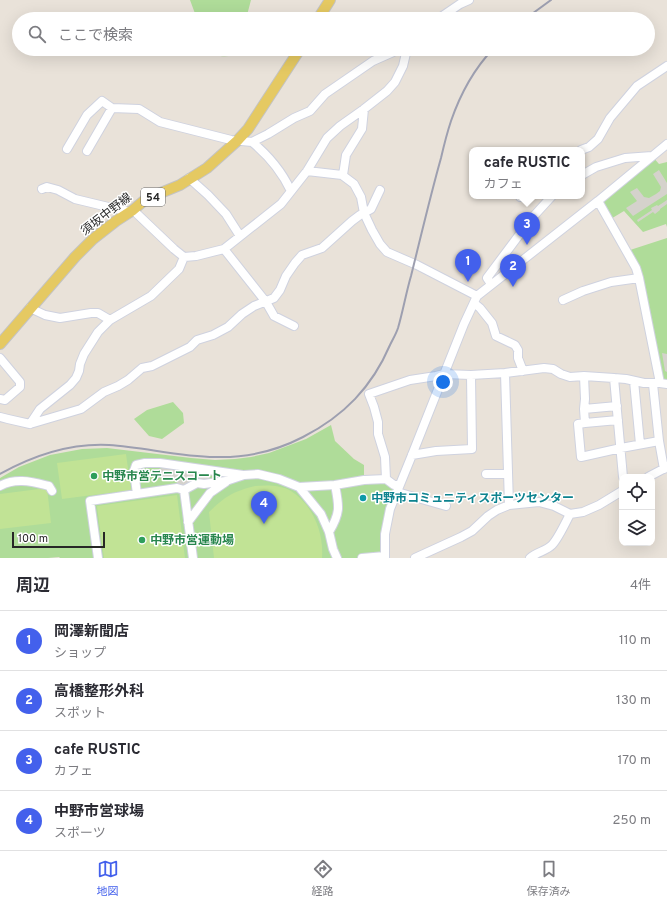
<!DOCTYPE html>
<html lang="ja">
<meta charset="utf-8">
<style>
body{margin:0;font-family:Overpass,"Noto Sans JP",sans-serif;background:#f7f7f7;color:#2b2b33}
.controls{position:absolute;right:12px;bottom:12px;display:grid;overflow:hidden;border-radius:8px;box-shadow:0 4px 16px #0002}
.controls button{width:36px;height:36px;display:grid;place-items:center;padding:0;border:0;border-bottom:1px solid #e1e1e2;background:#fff;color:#2b2b33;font:20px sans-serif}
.scale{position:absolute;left:12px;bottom:10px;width:93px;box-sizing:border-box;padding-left:4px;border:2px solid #272727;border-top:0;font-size:11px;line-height:14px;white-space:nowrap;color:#272727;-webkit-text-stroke:3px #fff;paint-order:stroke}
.you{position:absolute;left:443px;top:382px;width:14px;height:14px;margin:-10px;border:3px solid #fff;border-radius:50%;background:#1a73e8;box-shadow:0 0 0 6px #1a73e833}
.badge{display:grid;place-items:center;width:26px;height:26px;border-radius:50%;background:#4360ec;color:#fff;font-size:13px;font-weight:700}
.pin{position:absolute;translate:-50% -33px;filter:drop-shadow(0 1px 2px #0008)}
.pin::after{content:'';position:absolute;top:21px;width:14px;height:12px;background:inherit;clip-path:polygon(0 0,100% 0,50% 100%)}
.popup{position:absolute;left:469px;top:147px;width:116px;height:52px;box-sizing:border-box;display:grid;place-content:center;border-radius:8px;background:#fff;filter:drop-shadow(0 1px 3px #0005);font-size:13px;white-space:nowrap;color:#7c7c81}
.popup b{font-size:15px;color:#2b2b33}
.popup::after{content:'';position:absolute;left:50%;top:100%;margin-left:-8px;border:8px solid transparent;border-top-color:#fff}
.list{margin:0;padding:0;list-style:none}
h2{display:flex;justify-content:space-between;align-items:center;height:52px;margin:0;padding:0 16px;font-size:17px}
h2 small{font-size:13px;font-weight:400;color:#7c7c81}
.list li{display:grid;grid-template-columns:26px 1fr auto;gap:12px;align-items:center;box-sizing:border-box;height:60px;padding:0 16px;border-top:1px solid #e1e1e2}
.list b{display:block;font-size:15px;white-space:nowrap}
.list p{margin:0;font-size:13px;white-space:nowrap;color:#7c7c81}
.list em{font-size:13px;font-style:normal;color:#7c7c81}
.icon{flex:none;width:22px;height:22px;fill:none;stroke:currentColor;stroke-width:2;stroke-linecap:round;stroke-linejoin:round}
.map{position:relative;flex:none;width:667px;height:558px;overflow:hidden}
.search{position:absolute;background:#fff;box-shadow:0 4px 16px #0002;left:12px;right:12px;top:12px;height:44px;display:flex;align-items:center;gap:10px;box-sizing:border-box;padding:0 14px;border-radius:22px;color:#7c7c81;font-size:15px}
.sheet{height:292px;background:#fff}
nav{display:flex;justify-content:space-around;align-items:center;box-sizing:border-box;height:56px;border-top:1px solid #e1e1e2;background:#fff;font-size:11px;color:#7c7c81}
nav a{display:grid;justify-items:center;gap:2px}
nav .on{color:#4360ec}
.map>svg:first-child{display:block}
.green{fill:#afdc99}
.pitch{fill:#c1e395}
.plaza{fill:#d5d2cc}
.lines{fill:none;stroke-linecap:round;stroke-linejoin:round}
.minor-casing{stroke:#cfd2df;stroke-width:10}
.major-casing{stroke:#c3c3c3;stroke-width:12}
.minor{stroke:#fff;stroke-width:8}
.major{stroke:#e5c962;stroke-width:10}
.rail{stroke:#9d9fb0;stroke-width:2}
.leisure-dot{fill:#2e9e5b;stroke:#fff;stroke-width:1.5}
.culture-dot{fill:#0f9aa8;stroke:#fff;stroke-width:1.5}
.labels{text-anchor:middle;stroke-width:3;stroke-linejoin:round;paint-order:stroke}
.shield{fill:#fff;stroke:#686868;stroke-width:1}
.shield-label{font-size:11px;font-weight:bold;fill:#272727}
.street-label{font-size:12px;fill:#272727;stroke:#fff}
.leisure-label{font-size:12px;font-weight:bold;fill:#27864d;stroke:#fff;text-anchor:start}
.culture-label{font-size:12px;font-weight:bold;fill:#0d838f;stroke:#fff;text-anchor:start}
</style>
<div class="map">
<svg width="667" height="558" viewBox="0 0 667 558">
<rect width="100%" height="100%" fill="#e9e2d9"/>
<!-- green -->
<path class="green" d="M190 0H251L246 19H197Z
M209 49H240L239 55C228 56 216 59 209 49Z
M652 156 659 164 667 162V227L666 224 643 232 624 211 609 220 598 201Z
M667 238V384L660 383 639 278 627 251Z
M173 402 183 413 184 423 162 439 149 436 134 419 147 410Z
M331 425 335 441 354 459 364 465V480L386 479 399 485 390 509 385 558H60L59 557 48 558H0V478L19 467 50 455 82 449 107 448 191 458 215 460 235 459 251 457 269 453 306 439Z"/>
<!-- pitch -->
<path class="pitch" d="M126 454 131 490 62 499 57 463Z
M255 486C267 485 281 485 291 491 313 505 324 533 322 558H214L209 512C226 496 232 492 255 486Z
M47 488 51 523 0 529V494Z
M177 495 185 558H104L97 506Z"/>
<!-- plaza -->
<path class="plaza" d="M659 170 667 183V194L633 216 626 208 637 201 630 192 637 188 644 197 649 198 656 194 660 191 661 187 653 174Z
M667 200V204L660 209V210L655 214 653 212 638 222 637 220 652 210 651 208 657 205 658 206Z
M662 353 667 354V372L665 371Z
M176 465 209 470V483L177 488V482L174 478H156L154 470Z"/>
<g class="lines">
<!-- minor casing -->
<g class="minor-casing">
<path id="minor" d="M438 19 460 4 469 0
M252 142C268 155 282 172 291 191
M67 149 87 115 102 101 112 108
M581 150 589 147 598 139 610 118 637 86 667 66
M87 151 112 108 139 109 160 122 231 140 252 142 268 134 294 118 310 111 325 94 373 61 400 49
M307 171 342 175 354 184 361 197 364 213 372 230 380 244 387 252 417 265 477 296
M343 175 346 155 362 129 364 109
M582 175 596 167 625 158 652 156
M189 178 208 195 226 214 240 236
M42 189 47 187 58 190 75 199 129 212
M520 197 523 196
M598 201 636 268 639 278 660 383
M133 210 174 249 184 257
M224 249 266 302 274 316 294 326
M491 284 487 278 531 219 552 196
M563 300 583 291 611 282 639 278
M474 303 480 308 492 323 496 336 515 345 518 350V358L523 371
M30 308 45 315 60 318 91 313H98L110 320
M0 358 20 382V387L5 400 0 399
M505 373 509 505
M584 376 585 399 584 409 585 423 578 424 581 457 621 448 659 441
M614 378 623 477
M634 381 640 444
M653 384 659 441 664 469
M584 409 617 406
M0 417 8 419 30 424 81 409 104 392 118 386 128 380 142 368 152 366 190 347 197 340 213 335 228 327 242 314 254 306 274 298 280 290 286 276 295 263 302 255 322 248 352 221 360 215 371 209 380 190
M585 423 618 420
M30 424 40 409 70 385 76 378 79 371 80 364 84 354 98 332 110 320 151 296 179 269 184 257 196 256 224 249 281 204 307 171 327 138 340 126 364 109 387 91 395 82 403 66 407 49
M412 455 436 451 472 449 471 375
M486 474H508
M648 477 667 467
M399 485H394L386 479 385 457 378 434V422L374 407 369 394 410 380 436 376 444 374 471 375 505 373 544 368 553 369 561 374 570 377 584 376 614 378 626 379 644 383H660L667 384
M0 486C14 478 30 481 45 485L49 486 52 491
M299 487 335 485 364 480 386 479
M397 492 446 506
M137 494 134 471 136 465 145 463H160L243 475
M188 522 210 493 226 482
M329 532C341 512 339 506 335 485
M98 558 90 501 177 488 184 490
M193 558 184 490 197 483 204 484 226 481 244 475 258 474 279 479 299 487 321 514 329 532 333 549 337 558
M362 558 385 556
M385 558V534L390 509 412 455 464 324 477 296 598 201 667 144
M415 558 461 537 472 531 488 516 497 510 509 505 539 502 554 506 570 514 583 512 599 505 622 491
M530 558C537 552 546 551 552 545 558 539 566 522 570 514"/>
</g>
<!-- major casing -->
<g class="major-casing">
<path id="major" d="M318 19 330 0
M0 344 75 257 93 239 116 221 133 210 146 199 180 185 207 168 237 141 248 129 300 49"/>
</g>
<!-- minor -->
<use href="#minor" class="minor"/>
<!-- major -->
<use href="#major" class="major"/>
<!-- rail -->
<path class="rail" d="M525 19 551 0
M0 474C34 455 70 443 109 445 144 447 179 457 215 457 245 458 276 451 303 437 344 416 372 387 390 345 393 339 396 334 398 328 403 311 406 293 411 276 421 236 430 197 441 158 444 145 447 133 451 121 460 95 474 69 493 49"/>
</g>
<!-- markers -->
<g class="leisure-dot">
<circle cx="94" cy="476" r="4"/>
<circle cx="142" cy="540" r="4"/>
</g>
<circle class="culture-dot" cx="363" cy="498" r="4"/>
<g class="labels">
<!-- shield labels -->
<rect class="shield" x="141" y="188" width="24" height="18" rx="3"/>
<g class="shield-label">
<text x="153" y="201">54</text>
</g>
<!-- street labels -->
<g class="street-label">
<text transform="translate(106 214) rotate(-38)" y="4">須坂中野線</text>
</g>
<!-- leisure labels -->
<g class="leisure-label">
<text x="102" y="480">中野市営テニスコート</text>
<text x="150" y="544">中野市営運動場</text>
</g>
<!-- culture labels -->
<g class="culture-label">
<text x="371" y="502">中野市コミュニティスポーツセンター</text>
</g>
</g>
</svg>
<div class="controls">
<button><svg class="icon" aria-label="locate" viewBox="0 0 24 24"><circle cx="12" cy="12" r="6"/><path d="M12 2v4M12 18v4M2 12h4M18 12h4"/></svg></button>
<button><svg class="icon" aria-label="layers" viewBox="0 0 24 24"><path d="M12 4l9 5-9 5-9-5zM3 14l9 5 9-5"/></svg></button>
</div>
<div class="scale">100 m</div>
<div class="you"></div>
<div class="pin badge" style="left:468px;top:282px">1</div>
<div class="pin badge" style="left:513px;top:287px">2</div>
<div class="pin badge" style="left:527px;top:245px">3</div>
<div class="popup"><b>cafe RUSTIC</b>カフェ</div>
<div class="pin badge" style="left:264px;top:524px">4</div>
<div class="search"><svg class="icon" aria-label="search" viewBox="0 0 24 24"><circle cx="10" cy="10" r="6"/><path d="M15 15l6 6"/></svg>ここで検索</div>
</div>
<section class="sheet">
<h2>周辺<small>4件</small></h2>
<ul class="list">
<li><span class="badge">1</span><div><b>岡澤新聞店</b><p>ショップ</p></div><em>110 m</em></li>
<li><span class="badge">2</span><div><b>高橋整形外科</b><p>スポット</p></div><em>130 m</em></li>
<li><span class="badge">3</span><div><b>cafe RUSTIC</b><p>カフェ</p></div><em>170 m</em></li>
<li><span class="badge">4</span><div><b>中野市営球場</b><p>スポーツ</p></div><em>250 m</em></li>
</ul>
</section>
<nav>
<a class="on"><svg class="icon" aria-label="map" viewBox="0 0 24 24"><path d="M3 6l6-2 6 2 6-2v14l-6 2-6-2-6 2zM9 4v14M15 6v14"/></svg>地図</a>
<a><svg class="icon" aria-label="directions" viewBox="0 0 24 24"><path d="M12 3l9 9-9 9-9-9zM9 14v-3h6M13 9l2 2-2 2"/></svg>経路</a>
<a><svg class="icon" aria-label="saved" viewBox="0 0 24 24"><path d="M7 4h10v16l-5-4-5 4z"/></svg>保存済み</a>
</nav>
